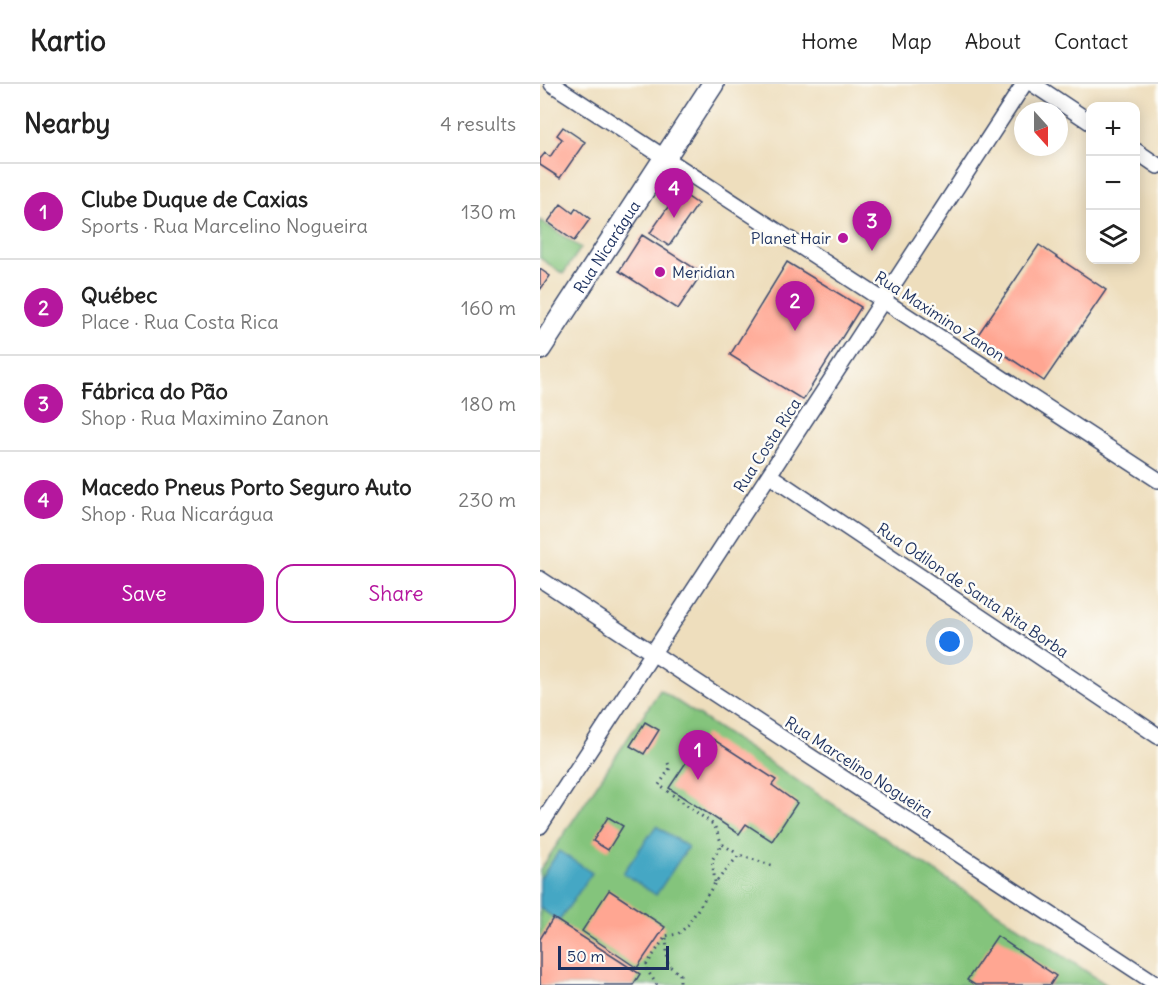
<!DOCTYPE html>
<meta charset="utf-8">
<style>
body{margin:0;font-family:Delius,sans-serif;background:#f2f2f2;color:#222}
.controls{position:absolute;right:18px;top:18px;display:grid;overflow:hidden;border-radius:12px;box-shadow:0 3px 15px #0003}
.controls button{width:54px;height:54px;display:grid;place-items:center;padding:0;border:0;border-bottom:2px solid #e0e0e0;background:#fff;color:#222;font:30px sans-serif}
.compass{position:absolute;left:474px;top:18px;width:54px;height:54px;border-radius:50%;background:#fff;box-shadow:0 3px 15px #0003;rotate:159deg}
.scale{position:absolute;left:18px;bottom:15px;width:111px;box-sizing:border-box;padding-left:6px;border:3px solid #1b2f5e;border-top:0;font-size:16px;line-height:21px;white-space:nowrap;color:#1b2f5e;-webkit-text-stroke:4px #fdfcf7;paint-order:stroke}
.you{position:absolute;left:410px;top:558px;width:21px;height:21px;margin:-15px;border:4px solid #fff;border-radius:50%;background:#1a73e8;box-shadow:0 0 0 9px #1a73e833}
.badge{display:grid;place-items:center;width:39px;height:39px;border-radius:50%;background:#b5179e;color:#fff;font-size:20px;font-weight:700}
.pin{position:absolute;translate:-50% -50px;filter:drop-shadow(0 2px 3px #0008)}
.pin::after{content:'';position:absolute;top:32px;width:21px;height:18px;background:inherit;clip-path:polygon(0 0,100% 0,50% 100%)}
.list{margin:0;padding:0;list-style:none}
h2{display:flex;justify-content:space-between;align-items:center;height:78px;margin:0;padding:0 24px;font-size:26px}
h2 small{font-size:20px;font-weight:400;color:#767676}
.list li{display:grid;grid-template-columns:39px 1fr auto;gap:18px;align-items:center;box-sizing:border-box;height:96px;padding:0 24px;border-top:2px solid #e0e0e0}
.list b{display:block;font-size:22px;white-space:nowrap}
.list p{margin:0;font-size:20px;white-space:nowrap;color:#767676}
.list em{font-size:20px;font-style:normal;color:#767676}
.actions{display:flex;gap:12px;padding:18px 24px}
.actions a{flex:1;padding:14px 0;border:2px solid #b5179e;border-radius:18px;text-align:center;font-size:21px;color:#b5179e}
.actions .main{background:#b5179e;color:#fff}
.icon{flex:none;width:33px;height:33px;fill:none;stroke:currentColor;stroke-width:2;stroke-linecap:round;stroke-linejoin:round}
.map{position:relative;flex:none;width:618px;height:901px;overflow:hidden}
header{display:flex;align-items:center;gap:36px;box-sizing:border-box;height:84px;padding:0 30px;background:#fff;border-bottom:2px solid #e0e0e0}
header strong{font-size:28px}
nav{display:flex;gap:33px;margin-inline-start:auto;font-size:21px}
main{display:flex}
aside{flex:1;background:#fff}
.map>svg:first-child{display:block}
.green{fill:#84c47c;stroke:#507a6d;stroke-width:1.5}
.water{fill:#44a7c4;stroke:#306b91;stroke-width:1.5}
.building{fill:#ffa692}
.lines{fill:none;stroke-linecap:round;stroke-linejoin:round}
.street-casing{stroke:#3b496c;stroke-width:18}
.secondary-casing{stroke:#3b496c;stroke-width:24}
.path{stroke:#3b496c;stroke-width:3;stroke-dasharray:1.5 4.5;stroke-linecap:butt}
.street{stroke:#fff;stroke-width:15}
.secondary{stroke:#fff;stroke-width:21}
.poi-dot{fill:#b5179e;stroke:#fdfcf7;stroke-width:2}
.labels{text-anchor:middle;stroke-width:5;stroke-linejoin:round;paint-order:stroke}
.poi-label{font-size:16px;fill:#1b2f5e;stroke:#fdfcf7;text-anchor:end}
.street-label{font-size:16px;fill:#1b2f5e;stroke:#fdfcf7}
</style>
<header>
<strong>Kartio</strong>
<nav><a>Home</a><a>Map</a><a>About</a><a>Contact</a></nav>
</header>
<main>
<aside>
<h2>Nearby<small>4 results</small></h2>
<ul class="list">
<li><span class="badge">1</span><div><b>Clube Duque de Caxias</b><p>Sports · Rua Marcelino Nogueira</p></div><em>130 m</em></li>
<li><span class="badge">2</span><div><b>Québec</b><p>Place · Rua Costa Rica</p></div><em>160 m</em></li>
<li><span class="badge">3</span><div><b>Fábrica do Pão</b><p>Shop · Rua Maximino Zanon</p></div><em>180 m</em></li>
<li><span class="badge">4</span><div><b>Macedo Pneus Porto Seguro Auto</b><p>Shop · Rua Nicarágua</p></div><em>230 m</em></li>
</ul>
<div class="actions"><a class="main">Save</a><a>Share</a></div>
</aside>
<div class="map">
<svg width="618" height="901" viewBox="0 0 618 901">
<rect width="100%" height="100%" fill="#fdfcf7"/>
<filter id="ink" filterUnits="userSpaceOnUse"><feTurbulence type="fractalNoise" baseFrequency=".0167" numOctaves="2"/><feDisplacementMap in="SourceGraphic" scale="12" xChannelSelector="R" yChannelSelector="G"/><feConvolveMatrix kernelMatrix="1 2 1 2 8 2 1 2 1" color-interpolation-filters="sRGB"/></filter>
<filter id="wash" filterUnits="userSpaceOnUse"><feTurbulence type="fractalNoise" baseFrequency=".008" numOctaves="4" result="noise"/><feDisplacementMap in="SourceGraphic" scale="24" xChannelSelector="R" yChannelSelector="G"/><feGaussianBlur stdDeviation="1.35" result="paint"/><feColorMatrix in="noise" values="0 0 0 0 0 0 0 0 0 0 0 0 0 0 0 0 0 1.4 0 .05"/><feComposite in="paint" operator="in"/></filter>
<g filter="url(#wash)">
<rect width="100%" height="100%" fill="#eedebd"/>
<!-- green -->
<path class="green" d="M0 136 41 164 23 190 0 174Z
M120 606 567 901H0V786Z"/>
<!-- water -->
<path class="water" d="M116 742 148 763 116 811 83 789Z
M19 767 52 789 19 837 0 824V795Z"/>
<g id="blocks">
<!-- building -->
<path class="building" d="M23 43 45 58 20 94 0 81V75L5 69 10 73 22 55 17 51Z
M139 107 158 120 129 162 110 149Z
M21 120 33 129 36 124 50 135 34 157 8 138Z
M102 151 162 189 138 225 79 187Z
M499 161 566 206 504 297 437 252Z
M247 178 321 223 263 316 190 271Z
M0 185 10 192 0 206Z
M105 638 119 646 104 670 90 662Z
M165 650 236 696 232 701 257 719 232 757 206 740 199 750 129 704Z
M68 733 83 742 68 766 53 757Z
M69 806 125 843 97 884 42 847Z
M13 834 100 890 93 901H0V855Z
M457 852 516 892 510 901H435L427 896Z"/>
</g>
</g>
<g filter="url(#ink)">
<use href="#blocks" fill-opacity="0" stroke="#3b496c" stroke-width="1.5"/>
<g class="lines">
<!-- street casing -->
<g class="street-casing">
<path id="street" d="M12 0 618 396
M493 0 550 38
M596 67 618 82
M229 391 618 652
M0 495 618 901
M0 742 484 0"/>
</g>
<!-- secondary casing -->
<g class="secondary-casing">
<g id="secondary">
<path id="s1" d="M0 265 173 0"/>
</g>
</g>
<!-- path -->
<path class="path" d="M128 679 130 684 119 701 174 741 182 760
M175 798 172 776 182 760 198 770
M126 854 128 881 140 890V901
M117 901 105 883 126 852 138 850 147 842 175 799 199 771 234 782"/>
<!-- street -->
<use href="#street" class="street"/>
<!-- secondary -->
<use href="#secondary" class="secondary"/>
</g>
</g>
<!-- markers -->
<g class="poi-dot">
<circle cx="303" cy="154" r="6"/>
<circle cx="120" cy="188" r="6"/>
</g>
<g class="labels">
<!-- poi labels -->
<g class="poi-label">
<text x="291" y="160">Planet Hair</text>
<text x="132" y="194" text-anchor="start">Meridian</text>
</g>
<!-- street labels -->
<g class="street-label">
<text dy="6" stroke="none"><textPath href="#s1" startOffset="122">Rua Nicarágua</textPath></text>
<text transform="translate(400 232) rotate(33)" y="6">Rua Maximino Zanon</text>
<text transform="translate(227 361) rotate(-57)" y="6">Rua Costa Rica</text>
<text transform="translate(433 506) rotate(34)" y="6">Rua Odilon de Santa Rita Borba</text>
<text transform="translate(319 683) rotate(33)" y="6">Rua Marcelino Nogueira</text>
</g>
</g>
</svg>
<div class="controls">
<button>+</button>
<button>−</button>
<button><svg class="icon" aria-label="layers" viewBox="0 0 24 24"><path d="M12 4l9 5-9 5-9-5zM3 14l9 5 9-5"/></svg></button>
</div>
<svg class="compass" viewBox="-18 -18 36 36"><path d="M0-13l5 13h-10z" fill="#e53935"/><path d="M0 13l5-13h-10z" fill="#767676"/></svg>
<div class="scale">50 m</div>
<div class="you"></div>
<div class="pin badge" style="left:158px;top:696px">1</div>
<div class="pin badge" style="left:255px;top:247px">2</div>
<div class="pin badge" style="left:332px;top:167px">3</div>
<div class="pin badge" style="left:134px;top:134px">4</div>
</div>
</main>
